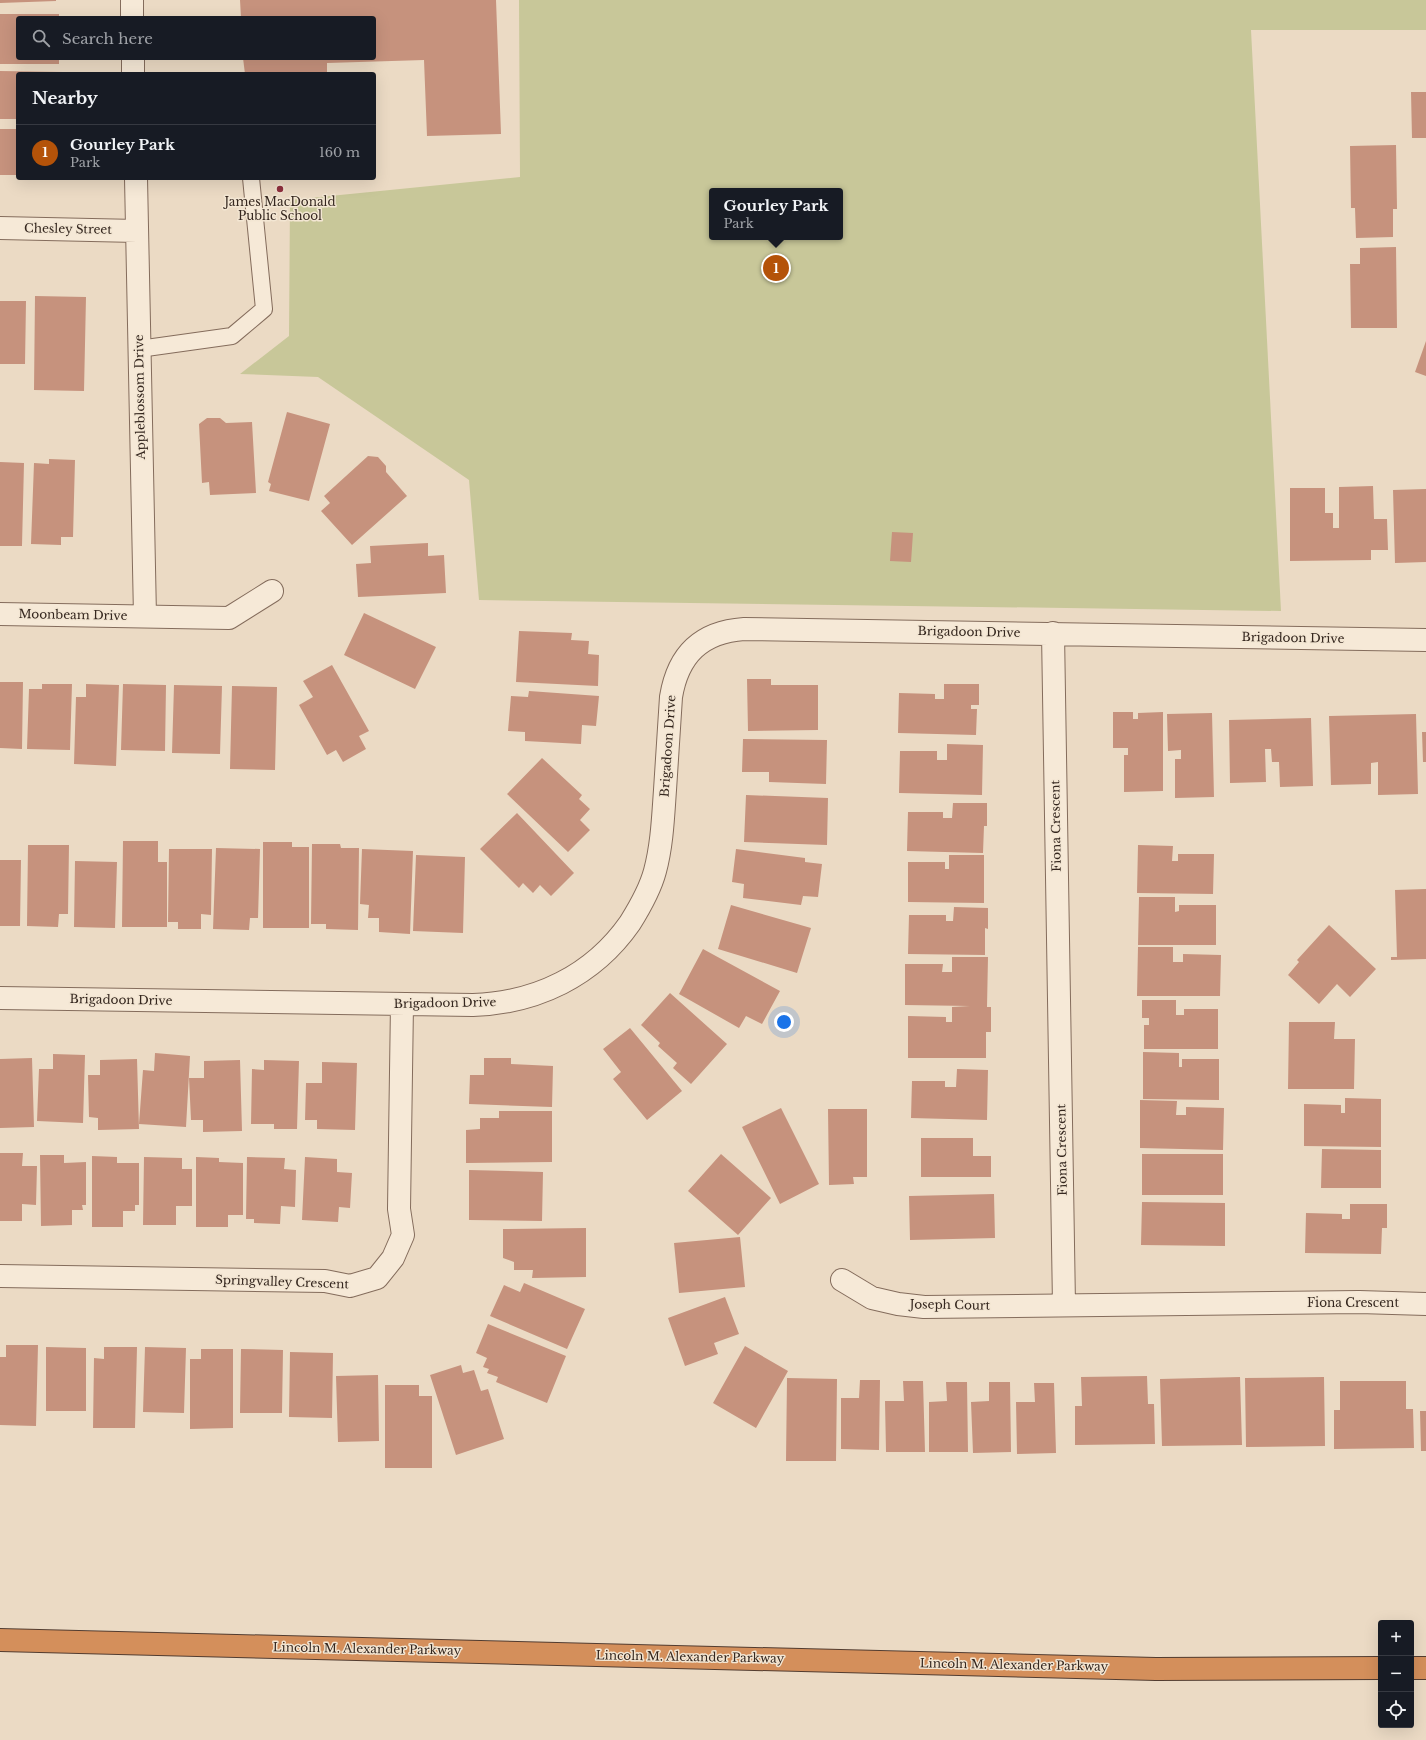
<!DOCTYPE html>
<meta charset="utf-8">
<style>
body{margin:0;font-family:"Libre Baskerville",serif;background:#242831;color:#f1f3f6}
.controls{position:absolute;right:12px;bottom:12px;display:grid;overflow:hidden;border-radius:4px;box-shadow:0 4px 16px #0002}
.controls button{width:36px;height:36px;display:grid;place-items:center;padding:0;border:0;border-bottom:1px solid #363941;background:#171b24;color:#f1f3f6;font:20px sans-serif}
.you{position:absolute;left:784px;top:1022px;width:14px;height:14px;margin:-10px;border:3px solid #fff;border-radius:50%;background:#1a73e8;box-shadow:0 0 0 6px #1a73e833}
.badge{display:grid;place-items:center;width:26px;height:26px;border-radius:50%;background:#b45309;color:#fff;font-size:13px;font-weight:700}
.pin{position:absolute;translate:-50% -50%;border:2px solid #fff;box-shadow:0 1px 4px #0006}
.popup{position:absolute;left:709px;top:188px;width:134px;height:52px;box-sizing:border-box;display:grid;place-content:center;border-radius:4px;background:#171b24;filter:drop-shadow(0 1px 3px #0005);font-size:13px;white-space:nowrap;color:#9ea1a6}
.popup b{font-size:15px;color:#f1f3f6}
.popup::after{content:'';position:absolute;left:50%;top:100%;margin-left:-8px;border:8px solid transparent;border-top-color:#171b24}
.list{margin:0;padding:0;list-style:none}
h2{display:flex;justify-content:space-between;align-items:center;height:52px;margin:0;padding:0 16px;font-size:17px}
h2 small{font-size:13px;font-weight:400;color:#9ea1a6}
.list li{display:grid;grid-template-columns:26px 1fr auto;gap:12px;align-items:center;box-sizing:border-box;height:56px;padding:0 16px;border-top:1px solid #363941}
.list b{display:block;font-size:15px;white-space:nowrap}
.list p{margin:0;font-size:13px;white-space:nowrap;color:#9ea1a6}
.list em{font-size:13px;font-style:normal;color:#9ea1a6}
.icon{flex:none;width:22px;height:22px;fill:none;stroke:currentColor;stroke-width:2;stroke-linecap:round;stroke-linejoin:round}
.map{position:relative;flex:none;width:1426px;height:1740px;overflow:hidden}
.search{position:absolute;background:#171b24;box-shadow:0 4px 16px #0002;left:16px;top:16px;width:360px;height:44px;display:flex;align-items:center;gap:10px;box-sizing:border-box;padding:0 14px;border-radius:4px;color:#9ea1a6;font-size:15px}
.panel{position:absolute;background:#171b24;box-shadow:0 4px 16px #0002;left:16px;top:72px;width:360px;height:108px;border-radius:4px}
.map>svg:first-child{display:block}
.green{fill:#c8c799;fill-rule:evenodd}
.building{fill:#c6927d}
.lines{fill:none;stroke-linecap:round;stroke-linejoin:round}
.service-casing{stroke:#846c5c;stroke-width:18}
.minor-casing{stroke:#846c5c;stroke-width:24}
.motorway-casing{stroke:#523c30;stroke-width:24}
.service{stroke:#f6e9d7;stroke-width:16}
.minor{stroke:#f6e9d7;stroke-width:22}
.motorway{stroke:#d48f5b;stroke-width:22}
.poi-dot{fill:#8f303d;stroke:#f3e6d3;stroke-width:1.5}
.labels{text-anchor:middle;stroke-width:3;stroke-linejoin:round;paint-order:stroke}
.poi-label{font-size:12px;fill:#35271f;stroke:#f3e6d3}
.street-label{font-size:12px;fill:#35271f;stroke:#f3e6d3}
</style>
<div class="map">
<svg width="1426" height="1740" viewBox="0 0 1426 1740">
<rect width="100%" height="100%" fill="#ebdac4"/>
<!-- green -->
<path class="green" d="M519 0H1426V30H1251L1281 611 479 600 469 480 318 377 240 374 289 336 290 200 520 177ZM712 191H840V237H712Z"/>
<!-- building -->
<path class="building" d="M0 0H56V1L0 3Z
M240 0H496L501 134 427 136 424 60 327 63V74H245L243 58H374V18H241Z
M0 14H59V18H18V58H59V64H0Z
M0 71 63 72V74H18V119H0Z
M1411 92H1426V138H1412Z
M0 129H18V175H0Z
M1396 145 1397 209H1393V237L1356 238 1355 208H1351L1350 146Z
M1396 247 1397 328H1351L1350 264H1360V248Z
M35 296 86 297 84 391 34 390Z
M0 301H26L25 364H0Z
M1426 341V376L1415 372Z
M287 412 330 424 309 501 269 491 271 484 268 482Z
M207 418H220L226 423 252 422 256 493 210 495 209 482 202 483 199 424Z
M368 456 378 457 386 466V472L407 496 352 545 321 511 330 503 324 496Z
M49 459 75 460 73 537H61V545L31 544 34 463 49 464Z
M0 462 24 463 22 546H0Z
M1373 486 1374 519H1387L1388 550H1371V560L1290 561V488H1325V513H1333V528H1339V487Z
M1426 489V562L1395 563 1393 490Z
M892 532 913 533 911 562 890 561Z
M428 543V556L444 555 446 593 358 597 356 564 371 563 370 546Z
M364 613 436 647 415 689 344 655Z
M519 631 572 633 571 640 589 641 588 654 599 655 598 686 516 682Z
M332 665 369 731 359 736 366 749 343 762 336 750 327 755 299 705 313 697 303 681Z
M747 679H771V685H818V730L748 731Z
M0 682H23L22 749 0 748Z
M42 684H72L70 750 27 749 29 689H42Z
M86 684 119 685 116 766 74 764 76 697H86Z
M123 684 166 685 165 751 121 750Z
M944 684H979V705H971V709H977L976 735 898 733 899 693 935 694V699H944Z
M174 685 222 686 220 754 172 753Z
M232 686 277 687 275 770 230 769Z
M529 691 599 696 596 726 582 725 581 744 525 741V732L508 731 511 696 528 697Z
M1113 712H1133V719H1138V713L1163 712V791L1124 792V755H1128V748H1113Z
M1212 713 1214 797 1175 798V759H1181V750L1168 751 1167 714Z
M1416 714 1418 794 1378 795V762L1371 763V784L1331 785 1329 716Z
M1311 718 1313 786 1280 787 1279 762H1272L1271 749H1265L1266 782 1230 783 1229 720Z
M1422 732H1426V762H1423Z
M743 739 827 740 826 784 769 782V772H742Z
M947 744 983 745 982 795 899 793 900 751H937V760H947Z
M542 758 582 795 579 799 590 809 580 820 590 830 568 852 507 794Z
M746 795 828 798 827 845 744 842Z
M953 803H987V826H984L983 853 907 851 908 812H943V818H952Z
M517 813 574 873 551 896 540 885 533 893 523 883 519 888 480 849Z
M123 841H158V862H167V927H122Z
M263 842H292V847H309V928H263Z
M312 844H340L341 848H359L358 930 326 929V924H311Z
M28 845H69L68 914H59L58 927 27 926Z
M1138 845 1173 846 1172 861H1178V854H1214L1213 894 1137 893Z
M216 848 260 849 258 918H250L249 930 213 929Z
M169 849H212L211 915 201 914V929H178V922H168Z
M362 849 413 851 410 934 379 932V918H368L369 905 360 904Z
M736 849 805 858V862L822 864 818 897 803 896 801 905 743 898 744 884 732 882Z
M416 855 465 857 463 933 413 931Z
M949 855H984V903L908 902V862H945V869H949Z
M0 860H21L20 926H0Z
M75 861 117 862 115 928 74 927Z
M1426 889V959L1391 960V957H1397L1395 890Z
M1139 897H1175V912L1179 911V905H1216V945H1138Z
M731 905 811 928 797 973 718 949Z
M954 907 988 908V929L985 928V955L908 954 909 915H946V921H953Z
M1329 925 1376 969 1350 997 1337 984 1319 1004 1288 975 1299 962 1297 960Z
M1138 947H1173V962H1183V954L1221 955 1220 996H1137Z
M703 949 780 991 762 1024 746 1016 739 1028 679 994Z
M952 957H988L987 1007H991V1032H986V1058H908V1016L946 1017V1022H952V1007L970 1006 905 1005V964H943L942 972H952Z
M670 993 727 1044 691 1084 673 1068 677 1063 658 1046 660 1043 641 1025Z
M1142 1000H1176V1015H1184V1009H1218V1049H1144V1025H1149V1018H1142Z
M1289 1022H1335L1334 1039H1355L1354 1089H1288Z
M630 1028 682 1091 647 1120 613 1079 621 1072 603 1049Z
M1143 1052 1179 1053V1067H1182V1059H1219V1100L1143 1099Z
M155 1053 190 1056 186 1127 139 1124 143 1070 154 1071Z
M53 1054 85 1055 83 1123 37 1121 39 1069H53Z
M32 1058 34 1127 0 1128V1059Z
M484 1058H511V1064L553 1066 552 1107 469 1104 470 1075H484Z
M137 1059 139 1129 98 1130V1118L89 1117 88 1075H100V1060Z
M240 1060 242 1131 203 1132V1120H191L189 1078H204V1061Z
M264 1060 299 1061 297 1129H274V1124H251L252 1069 264 1070Z
M322 1062 357 1063 355 1130 317 1129V1120H305L306 1083H322Z
M957 1069 988 1070 987 1120 911 1118 912 1081H945V1087H956Z
M1345 1098 1381 1099V1147L1304 1146V1104L1341 1105V1113H1345Z
M1140 1100 1177 1101 1176 1115H1186V1107L1224 1108 1223 1150 1140 1148Z
M781 1108 819 1184 780 1204 742 1127Z
M828 1109H867V1177H853L854 1184 829 1185Z
M499 1111H552V1162L466 1163V1130L480 1129V1118H499Z
M921 1138H973V1156H991V1177H921Z
M1322 1149 1381 1150V1188H1321Z
M0 1153H23L22 1166H37L36 1205 22 1204V1221H0Z
M721 1154 771 1198 738 1235 688 1191Z
M1142 1154H1223V1195H1142Z
M40 1155H64V1163L86 1162V1205H82L83 1210H72V1225L41 1226Z
M92 1156 117 1157V1163H139V1205H135V1211H123V1227H92Z
M144 1157 182 1158V1169H192V1206H176V1225H143Z
M196 1157 219 1158V1162L243 1163V1215H228V1227H196Z
M247 1157 285 1158 284 1169 296 1170 295 1207 281 1206 280 1224 254 1223V1219H246Z
M305 1157 337 1159V1172L352 1173 350 1208 339 1207 338 1222 302 1220Z
M469 1170 543 1172 542 1221 469 1220Z
M994 1194 995 1238 910 1240 909 1196Z
M1142 1202 1225 1203V1246L1141 1245Z
M1350 1204H1387V1228H1382L1381 1254 1305 1253 1306 1213 1342 1214V1219H1350Z
M586 1228V1277L532 1278 533 1270H514V1262L503 1258V1229Z
M740 1237 745 1287 679 1293 674 1243Z
M524 1283 585 1309 567 1349 490 1316 504 1285 520 1292Z
M725 1297 739 1334 714 1343 718 1354 685 1366 668 1318Z
M488 1324 566 1356 547 1403 496 1382 498 1377 487 1373 489 1369 483 1367 487 1358 476 1353Z
M6 1345H38L36 1426 0 1425V1357H6Z
M745 1346 788 1371 756 1428 713 1403Z
M46 1347 86 1348V1411H46Z
M104 1347H137L135 1428H93L94 1358 104 1359Z
M145 1347 186 1348 184 1413 143 1412Z
M201 1349H233V1428L190 1429V1359H201Z
M241 1349 283 1350 282 1413H240Z
M290 1352 333 1353 332 1418 289 1417Z
M461 1365 463 1373 474 1370 481 1391 488 1389 504 1439 456 1455 430 1375Z
M378 1375 379 1441 338 1442 336 1376Z
M1147 1376 1148 1404H1154L1155 1444 1075 1445V1406H1082L1081 1377Z
M1240 1377 1242 1445 1162 1446 1160 1379Z
M1324 1377 1325 1446 1246 1447 1245 1378Z
M787 1378 837 1379 836 1461H786Z
M860 1380H880L879 1450 841 1449V1398H859Z
M903 1381H923L925 1452H886L885 1401H904Z
M1340 1381H1406V1409H1413L1414 1448 1334 1449V1410H1340Z
M946 1382H967L968 1452H929V1402L947 1401Z
M989 1382H1010L1011 1452 973 1453 971 1402 989 1401Z
M1034 1383H1054L1056 1453 1017 1454 1016 1402H1035Z
M385 1385H419V1396H432V1468H385Z
M1420 1411H1426V1451H1421Z"/>
<g class="lines">
<!-- service casing -->
<g class="service-casing">
<path id="service" d="M139 349 232 336 264 309 251 178"/>
</g>
<!-- minor casing -->
<g class="minor-casing">
<path id="minor" d="M132 0V18
M133 58V74
M136 178 145 616
M0 228 137 231
M0 614 229 618 272 591
M1053 633 1064 1305
M0 998 473 1005C536 1003 593 976 630 923 640 907 650 890 655 871 662 845 663 818 665 790 667 759 669 728 671 697 678 655 701 632 744 629L1426 640
M0 1276 325 1281 350 1286 377 1278 393 1258 403 1235 399 1209 402 1004
M842 1280 872 1298 898 1304 924 1307 1359 1302 1426 1304"/>
</g>
<!-- motorway casing -->
<g class="motorway-casing">
<path id="motorway" d="M0 1640 1156 1669 1381 1668
M1411 1668H1426"/>
</g>
<!-- service -->
<use href="#service" class="service"/>
<!-- minor -->
<use href="#minor" class="minor"/>
<!-- motorway -->
<use href="#motorway" class="motorway"/>
</g>
<!-- markers -->
<circle class="poi-dot" cx="280" cy="189" r="4"/>
<g class="labels">
<!-- poi labels -->
<g class="poi-label">
<text x="280" y="206">James MacDonald<tspan x="280" dy="14">Public School</tspan></text>
</g>
<!-- street labels -->
<g class="street-label">
<text transform="translate(68 229) rotate(1)" y="4">Chesley Street</text>
<text transform="translate(140 397) rotate(-91)" y="4">Appleblossom Drive</text>
<text transform="translate(73 615) rotate(1)" y="4">Moonbeam Drive</text>
<text transform="translate(969 632) rotate(1)" y="4">Brigadoon Drive</text>
<text transform="translate(1293 638) rotate(1)" y="4">Brigadoon Drive</text>
<text transform="translate(668 746) rotate(-86)" y="4">Brigadoon Drive</text>
<text transform="translate(1056 826) rotate(-91)" y="4">Fiona Crescent</text>
<text transform="translate(121 1000) rotate(1)" y="4">Brigadoon Drive</text>
<text transform="translate(445 1003) rotate(-1)" y="4">Brigadoon Drive</text>
<text transform="translate(1062 1150) rotate(-91)" y="4">Fiona Crescent</text>
<text transform="translate(282 1282) rotate(2)" y="4">Springvalley Crescent</text>
<text x="1353" y="1307">Fiona Crescent</text>
<text transform="translate(950 1305) rotate(1)" y="4">Joseph Court</text>
<text transform="translate(367 1649) rotate(1)" y="4">Lincoln M. Alexander Parkway</text>
<text transform="translate(690 1657) rotate(1)" y="4">Lincoln M. Alexander Parkway</text>
<text transform="translate(1014 1665) rotate(1)" y="4">Lincoln M. Alexander Parkway</text>
</g>
</g>
</svg>
<div class="controls">
<button>+</button>
<button>−</button>
<button><svg class="icon" aria-label="locate" viewBox="0 0 24 24"><circle cx="12" cy="12" r="6"/><path d="M12 2v4M12 18v4M2 12h4M18 12h4"/></svg></button>
</div>
<div class="you"></div>
<div class="pin badge" style="left:776px;top:268px">1</div>
<div class="popup"><b>Gourley Park</b>Park</div>
<div class="search"><svg class="icon" aria-label="search" viewBox="0 0 24 24"><circle cx="10" cy="10" r="6"/><path d="M15 15l6 6"/></svg>Search here</div>
<section class="panel">
<h2>Nearby<small></small></h2>
<ul class="list">
<li><span class="badge">1</span><div><b>Gourley Park</b><p>Park</p></div><em>160 m</em></li>
</ul>
</section>
</div>
